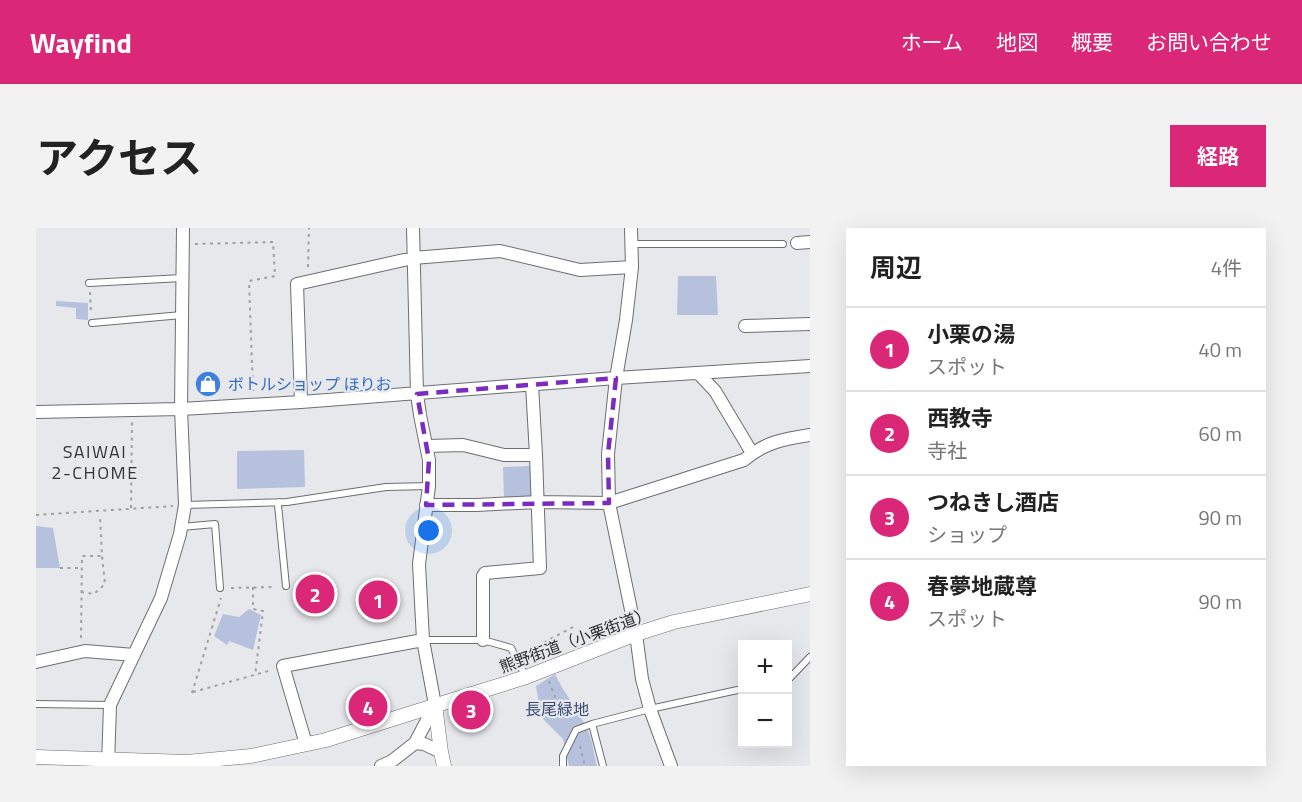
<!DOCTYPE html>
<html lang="ja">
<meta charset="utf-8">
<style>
body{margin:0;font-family:"Titillium Web","Noto Sans JP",sans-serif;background:#f2f2f2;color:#222}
.controls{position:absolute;right:18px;bottom:18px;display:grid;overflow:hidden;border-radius:0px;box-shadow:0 6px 24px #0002}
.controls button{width:54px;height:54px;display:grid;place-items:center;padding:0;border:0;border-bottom:2px solid #e0e0e0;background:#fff;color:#222;font:30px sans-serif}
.you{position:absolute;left:393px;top:303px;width:21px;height:21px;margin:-15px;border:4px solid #fff;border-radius:50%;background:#1a73e8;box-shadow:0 0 0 9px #1a73e833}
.badge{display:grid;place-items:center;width:39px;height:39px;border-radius:50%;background:#db2777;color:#fff;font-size:20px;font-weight:700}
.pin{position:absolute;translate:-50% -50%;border:3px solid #fff;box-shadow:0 2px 6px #0006}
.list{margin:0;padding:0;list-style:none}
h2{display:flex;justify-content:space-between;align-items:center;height:78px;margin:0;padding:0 24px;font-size:26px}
h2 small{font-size:20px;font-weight:400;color:#767676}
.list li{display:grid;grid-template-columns:39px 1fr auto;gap:18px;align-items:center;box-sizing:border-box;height:84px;padding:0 24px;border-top:2px solid #e0e0e0}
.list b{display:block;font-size:22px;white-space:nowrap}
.list p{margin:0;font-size:20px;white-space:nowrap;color:#767676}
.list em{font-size:20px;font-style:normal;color:#767676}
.map{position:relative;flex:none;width:774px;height:538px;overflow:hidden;border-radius:0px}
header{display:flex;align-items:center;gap:36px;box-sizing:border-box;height:84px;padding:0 30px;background:#db2777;color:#fff}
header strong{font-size:28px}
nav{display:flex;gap:33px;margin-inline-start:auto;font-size:21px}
.intro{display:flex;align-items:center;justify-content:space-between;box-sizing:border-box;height:144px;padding:0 36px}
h1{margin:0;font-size:42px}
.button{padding:15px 27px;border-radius:0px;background:#db2777;color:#fff;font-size:21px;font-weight:700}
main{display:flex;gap:36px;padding:0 36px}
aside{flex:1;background:#fff;border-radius:0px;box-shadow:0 6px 24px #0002}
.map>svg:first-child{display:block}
.green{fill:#b6c2dd}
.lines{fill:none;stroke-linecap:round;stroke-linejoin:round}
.service-casing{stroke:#6c6e71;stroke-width:8}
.minor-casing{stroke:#6c6e71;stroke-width:14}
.tertiary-casing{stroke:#6c6e71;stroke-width:15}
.path{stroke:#9fa0a4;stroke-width:2;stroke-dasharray:3 4.5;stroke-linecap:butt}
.service{stroke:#fff;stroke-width:6}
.minor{stroke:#fff;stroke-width:12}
.tertiary{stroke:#fff;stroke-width:14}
.marked{fill:none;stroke:#7b2cbf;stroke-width:4.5;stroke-dasharray:12 8;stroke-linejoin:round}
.labels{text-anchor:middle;stroke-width:4.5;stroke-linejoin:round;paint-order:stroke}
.shop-label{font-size:16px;fill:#366cbe;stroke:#e6e8ec;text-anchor:start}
.street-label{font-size:16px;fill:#2d2d2f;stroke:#e6e8ec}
.park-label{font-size:16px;fill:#384972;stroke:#e6e8ec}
.neighbourhood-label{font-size:18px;letter-spacing:1.5px;fill:#333538;stroke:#e6e8ec}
</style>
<header>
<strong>Wayfind</strong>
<nav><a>ホーム</a><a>地図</a><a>概要</a><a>お問い合わせ</a></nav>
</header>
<div class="intro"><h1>アクセス</h1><a class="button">経路</a></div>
<main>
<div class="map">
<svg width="774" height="538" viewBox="0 0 774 538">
<rect width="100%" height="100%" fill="#e6e8ec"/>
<!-- green -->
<path class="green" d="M642 48H680L682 87H641Z
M20 73 52 75V92L40 91V80L20 78Z
M268 222 269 259 201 261V223Z
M494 238 495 269 468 270 467 239Z
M0 298 17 300 24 340H0Z
M213 381 225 387 217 422 193 413 191 417 178 408 187 386 203 389Z
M519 446C529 467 544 484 553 505 557 515 558 527 561 538H533L527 511 505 489 500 458Z"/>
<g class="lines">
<!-- service casing -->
<g class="service-casing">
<path id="service" d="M595 16H747
M53 55 146 50
M56 95 146 87
M243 274 242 277 250 358
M149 277 251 274 350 259 393 258
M145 299 179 296 184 360
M387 412H447L475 420 490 449
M752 452 774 429
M0 476 74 477
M527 538V528L540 502 556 496
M567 538 556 496 614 481 706 461"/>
</g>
<!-- minor casing -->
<g class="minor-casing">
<path id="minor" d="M595 0 596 39 590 92 580 150 572 226 573 275 600 406 606 451 614 481 635 538
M761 15 774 14
M709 98 774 96
M662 145 679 163 716 225
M265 174 261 56 377 30 464 23 544 42 596 39
M0 184 145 181 265 174 580 150 774 138
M391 218 427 217 468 227H500
M390 277H440L502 274 573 275 708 232C729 214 748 211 774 207
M447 412V348L449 345 504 340 500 227 496 157
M0 434 49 423 98 427
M379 515 388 516 405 524
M270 516 247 438 387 412
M72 538 74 477 125 370 144 306 149 277 145 181 147 0
M345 538 356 533 379 515 399 477 387 412 383 336 393 258V232L384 187 381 166 377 0"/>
</g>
<!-- tertiary casing -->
<g class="tertiary-casing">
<path id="tertiary" d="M399 477 405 524 408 538
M0 529 151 534 215 528 290 512 417 472 490 449 600 406 638 394 774 366"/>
</g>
<!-- path -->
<path class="path" d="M159 16 237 14 239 48 213 53 217 163
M272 39 273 0
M54 64 55 85
M95 280 96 194
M0 287 137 278
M24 340H45
M217 359V381L227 383 219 448
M195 360 240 359
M45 364 58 366 69 356 66 328 64 287
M45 410 46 328H66
M488 425 539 398
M513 453 522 477 533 493
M157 464 236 442
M156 465 185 370
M544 518 549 538"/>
<!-- service -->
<use href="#service" class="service"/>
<!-- minor -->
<use href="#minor" class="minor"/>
<!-- tertiary -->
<use href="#tertiary" class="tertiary"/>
</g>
<!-- marked area -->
<path class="marked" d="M580 150 572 226 573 275 390 277 393 232 381 166Z"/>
<!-- icons -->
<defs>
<g id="shop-disc" transform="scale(1.35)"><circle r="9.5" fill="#3f7fe0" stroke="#e6e8ec"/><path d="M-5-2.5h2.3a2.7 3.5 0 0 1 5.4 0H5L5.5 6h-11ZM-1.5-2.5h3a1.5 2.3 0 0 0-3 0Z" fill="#fff"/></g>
</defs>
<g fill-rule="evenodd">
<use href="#shop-disc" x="172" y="156"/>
</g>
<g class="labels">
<!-- shop labels -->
<g class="shop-label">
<text x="192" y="162">ボトルショップ ほりお</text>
</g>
<!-- street labels -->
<g class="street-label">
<text transform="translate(539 412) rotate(-20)" y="6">熊野街道（小栗街道）</text>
</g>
<!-- park labels -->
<g class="park-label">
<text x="521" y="487">長尾緑地</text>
</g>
<!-- neighbourhood labels -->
<g class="neighbourhood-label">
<text x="59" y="230">SAIWAI<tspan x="59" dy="21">2-CHOME</tspan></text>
</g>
</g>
</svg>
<div class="controls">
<button>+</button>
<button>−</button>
</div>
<div class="you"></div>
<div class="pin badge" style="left:342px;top:372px">1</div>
<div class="pin badge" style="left:279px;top:366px">2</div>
<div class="pin badge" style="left:435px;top:482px">3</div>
<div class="pin badge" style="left:332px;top:479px">4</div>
</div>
<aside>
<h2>周辺<small>4件</small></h2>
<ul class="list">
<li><span class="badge">1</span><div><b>小栗の湯</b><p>スポット</p></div><em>40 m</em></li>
<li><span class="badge">2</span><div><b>西教寺</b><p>寺社</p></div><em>60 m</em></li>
<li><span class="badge">3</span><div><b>つねきし酒店</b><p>ショップ</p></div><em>90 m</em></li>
<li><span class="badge">4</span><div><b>春夢地蔵尊</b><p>スポット</p></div><em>90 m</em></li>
</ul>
</aside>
</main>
